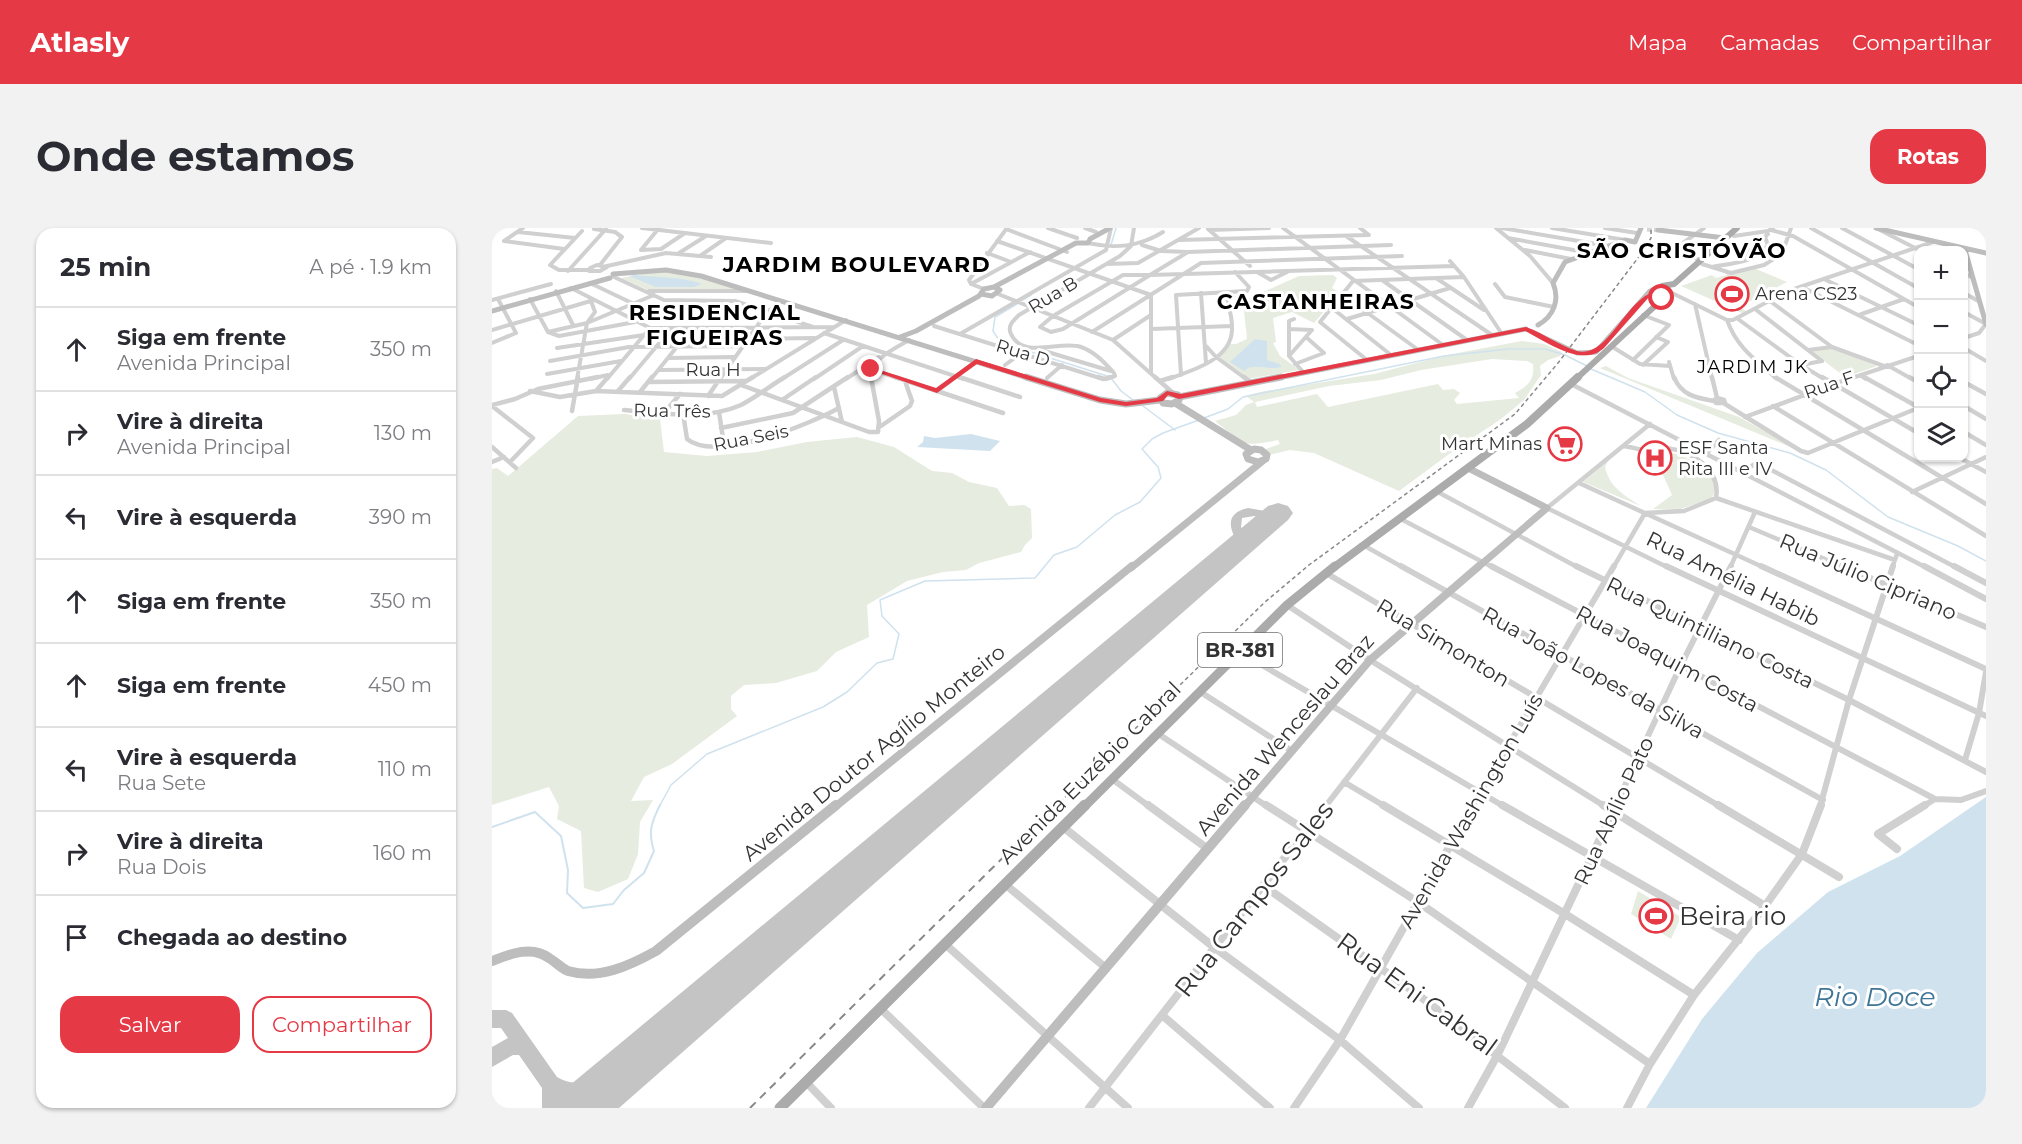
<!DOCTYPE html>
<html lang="pt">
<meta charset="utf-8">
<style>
body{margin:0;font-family:Montserrat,sans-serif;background:#f2f2f3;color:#2b2b33}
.controls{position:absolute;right:18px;top:18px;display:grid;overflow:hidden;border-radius:12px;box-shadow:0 2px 4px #0004}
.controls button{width:54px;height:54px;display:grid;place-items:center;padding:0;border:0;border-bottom:2px solid #e1e1e2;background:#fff;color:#2b2b33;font:30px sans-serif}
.stop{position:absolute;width:18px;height:18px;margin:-14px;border:4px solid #e63946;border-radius:50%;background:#fff}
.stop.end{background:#e63946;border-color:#fff;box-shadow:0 2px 6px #0008}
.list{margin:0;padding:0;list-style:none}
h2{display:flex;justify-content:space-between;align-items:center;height:78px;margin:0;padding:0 24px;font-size:26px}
h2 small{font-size:20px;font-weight:400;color:#7c7c81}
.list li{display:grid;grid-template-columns:39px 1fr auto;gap:18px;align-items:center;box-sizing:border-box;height:84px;padding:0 24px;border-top:2px solid #e1e1e2}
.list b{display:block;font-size:22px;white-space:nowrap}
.list p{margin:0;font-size:20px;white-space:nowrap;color:#7c7c81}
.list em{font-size:20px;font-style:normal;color:#7c7c81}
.actions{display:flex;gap:12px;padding:18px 24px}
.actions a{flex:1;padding:14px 0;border:2px solid #e63946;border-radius:18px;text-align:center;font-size:21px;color:#e63946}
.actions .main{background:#e63946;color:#fff}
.icon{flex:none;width:33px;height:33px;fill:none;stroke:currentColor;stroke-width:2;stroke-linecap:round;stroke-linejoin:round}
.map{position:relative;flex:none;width:1494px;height:880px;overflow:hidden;border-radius:18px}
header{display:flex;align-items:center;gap:36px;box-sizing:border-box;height:84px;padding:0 30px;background:#e63946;color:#fff}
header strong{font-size:28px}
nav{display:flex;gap:33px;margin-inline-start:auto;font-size:21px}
.intro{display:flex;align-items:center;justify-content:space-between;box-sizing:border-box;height:144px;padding:0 36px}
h1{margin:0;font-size:42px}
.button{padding:15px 27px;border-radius:18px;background:#e63946;color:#fff;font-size:21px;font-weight:700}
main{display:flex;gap:36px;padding:0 36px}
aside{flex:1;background:#fff;border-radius:18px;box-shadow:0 2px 4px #0004}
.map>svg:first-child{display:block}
.green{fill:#e6ecdf;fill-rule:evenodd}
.water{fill:#cfe2ee}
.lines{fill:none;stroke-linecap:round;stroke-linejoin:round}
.stream-far1{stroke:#cfe2ee;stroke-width:1.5}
.stream{stroke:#cfe2ee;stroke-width:2}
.taxiway{fill:#c4c4c4;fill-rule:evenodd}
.runway{fill:#c4c4c4;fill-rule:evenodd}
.secondary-tunnel{stroke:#d6d6d6;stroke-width:5;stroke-dasharray:5 2;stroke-linecap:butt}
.street-far3{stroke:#d0d0d0;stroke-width:4}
.street-far2{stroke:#d0d0d0;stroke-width:4.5}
.street-far1{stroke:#d0d0d0;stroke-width:6}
.street{stroke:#d0d0d0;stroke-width:8}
.secondary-far3{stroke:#bdbdbd;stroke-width:5}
.secondary-far2{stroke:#bdbdbd;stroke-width:7}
.secondary-far1{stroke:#bdbdbd;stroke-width:8}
.secondary{stroke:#bdbdbd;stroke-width:10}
.primary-far3{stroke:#ababab;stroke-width:6}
.primary-far2{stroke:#ababab;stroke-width:8}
.primary-far1{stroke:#ababab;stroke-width:9}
.primary{stroke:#ababab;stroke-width:11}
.rail-far1{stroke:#888;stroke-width:1.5;stroke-dasharray:4 3;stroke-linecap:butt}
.rail{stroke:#888;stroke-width:2;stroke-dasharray:8 6;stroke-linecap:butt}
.route{fill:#e63946}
.labels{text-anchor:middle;stroke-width:6;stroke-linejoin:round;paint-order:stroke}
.far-poi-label{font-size:18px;fill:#333;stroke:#fff;text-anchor:start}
.far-street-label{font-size:18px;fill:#333;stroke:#fff}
.far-neighbourhood-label{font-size:18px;letter-spacing:1.5px;fill:#000;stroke:#fff}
.shield{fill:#fff;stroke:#707070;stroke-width:1.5}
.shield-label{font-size:20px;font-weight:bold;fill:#333}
.street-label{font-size:21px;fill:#333;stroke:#fff}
.far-district-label{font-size:22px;font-weight:bold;letter-spacing:1.5px;fill:#000;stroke:#fff}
.near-street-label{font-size:26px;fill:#333;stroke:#fff}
.near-poi-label{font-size:26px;fill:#333;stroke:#fff;text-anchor:start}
.near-water-label{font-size:27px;font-style:italic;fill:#3f7597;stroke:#fff}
</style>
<header>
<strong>Atlasly</strong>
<nav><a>Mapa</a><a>Camadas</a><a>Compartilhar</a></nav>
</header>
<div class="intro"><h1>Onde estamos</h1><a class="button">Rotas</a></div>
<main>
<aside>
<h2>25 min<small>A pé · 1.9 km</small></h2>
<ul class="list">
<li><svg class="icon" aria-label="ahead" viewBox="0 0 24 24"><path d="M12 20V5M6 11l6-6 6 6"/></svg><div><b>Siga em frente</b><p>Avenida Principal</p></div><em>350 m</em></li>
<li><svg class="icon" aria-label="right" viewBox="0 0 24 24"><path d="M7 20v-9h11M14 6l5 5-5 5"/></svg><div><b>Vire à direita</b><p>Avenida Principal</p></div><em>130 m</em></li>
<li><svg class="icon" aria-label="left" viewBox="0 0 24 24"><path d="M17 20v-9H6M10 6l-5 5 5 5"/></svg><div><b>Vire à esquerda</b></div><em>390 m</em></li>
<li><svg class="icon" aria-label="ahead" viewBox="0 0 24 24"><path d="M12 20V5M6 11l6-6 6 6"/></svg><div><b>Siga em frente</b></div><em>350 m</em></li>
<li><svg class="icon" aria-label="ahead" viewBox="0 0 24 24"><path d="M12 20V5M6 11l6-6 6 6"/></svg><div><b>Siga em frente</b></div><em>450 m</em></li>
<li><svg class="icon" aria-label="left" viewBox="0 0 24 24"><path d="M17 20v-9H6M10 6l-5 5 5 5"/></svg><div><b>Vire à esquerda</b><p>Rua Sete</p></div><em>110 m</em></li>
<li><svg class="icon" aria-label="right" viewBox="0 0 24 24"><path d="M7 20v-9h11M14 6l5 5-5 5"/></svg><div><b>Vire à direita</b><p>Rua Dois</p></div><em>160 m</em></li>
<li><svg class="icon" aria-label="arrive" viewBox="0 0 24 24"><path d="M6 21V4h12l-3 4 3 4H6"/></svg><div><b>Chegada ao destino</b></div></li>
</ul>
<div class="actions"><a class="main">Salvar</a><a>Compartilhar</a></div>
</aside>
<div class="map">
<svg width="1494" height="880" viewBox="0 0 1494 880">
<rect width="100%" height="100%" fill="#fff"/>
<!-- green -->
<path class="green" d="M1264 41 1295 54 1247 79 1254 83 1250 85 1189 58 1220 47 1224 50 1235 47 1233 45Z
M166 43 207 48 248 62H156L129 50Z
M841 47 845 50 840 60 848 65 822 95 800 84 781 90 784 114 781 115 788 128 808 142 755 151 725 129 738 116H744L755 111 751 73 807 48Z
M1030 113 1052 116 1070 124 1068 128 1056 132 1048 138 1049 147 1032 172 1009 191 964 221 907 263 822 225 798 222 777 227 774 221 788 216 786 212C749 220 752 216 723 193L744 187 754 177 762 174 754 168 768 164 882 146 955 127ZM1000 131 1035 133 1041 136C1043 153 1035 158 1023 165L1027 170 965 176 962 172 968 165 962 161 951 162 946 156 836 179 825 166 765 179 763 174 837 158 889 152 929 142Z
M1341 120 1385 138 1353 149 1319 123Z
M1114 138 1136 150 1247 189 1308 223 1108 140Z
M133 186 168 191 172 224 215 228 265 224 315 214 365 209 402 219 440 243 460 245 477 254 505 260 517 278 532 277 539 281 540 310 533 317 529 324 487 335 474 342 451 344 415 353 375 377 377 409 344 424 325 443 284 455 252 457 239 468V481L245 488 180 536 152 549 139 573 161 572 148 594 146 626 136 651 106 664 92 660 89 603 65 591 67 578 57 559 0 577V241L5 240 16 248 86 188Z
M1173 223C1191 227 1235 243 1220 270L1186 282 1161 281 1180 267 1166 236H1181Z
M1116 233 1113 239C1118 260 1132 267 1149 278L1091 254Z
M1146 663 1189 689 1179 711 1139 686Z"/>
<!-- water -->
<path class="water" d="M143 47C165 50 189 48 210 56L202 59H164L137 48Z
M763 111 775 113V132L788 136 789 139C776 143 762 134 752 143L738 134Z
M479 206 508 213 498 223 425 219 431 214 432 208 443 210Z
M1494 569V880H1154L1210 791 1265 725 1336 664 1408 628Z"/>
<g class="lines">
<!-- stream-far1 -->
<path class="stream-far1" d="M619 17 624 0
M529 73 539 67
M525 76 503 89 501 103 507 112 531 121
M536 123 615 148
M1099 141 1153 164 1185 187 1226 205 1298 225 1334 242 1396 289 1466 318 1494 333
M619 150 629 163 641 172
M651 178 683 202
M712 190 736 181 751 169 952 128 1016 121H1053L1073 127 1095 138
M167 579 179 557 215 526 331 479 355 464 385 435 401 431 407 406 390 388 388 372 433 353 543 350 562 327 585 319 623 287 648 274 669 250 666 239 650 221 660 211 671 205 707 192"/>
<!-- stream -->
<path class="stream" d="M0 599 43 584 69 608 76 642 75 665 91 680 121 676 132 662 152 645 162 623C156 604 159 595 168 577"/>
<!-- taxiway -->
<path class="taxiway" d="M756 280 773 283 786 290 780 294 762 288 750 290 749 299 755 310 753 319 747 323 741 319 743 310C735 294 738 284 756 280Z
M0 782H14L20 785 65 849C89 864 109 845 131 836L138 838 140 845C133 864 89 878 70 872V880H50V860L27 827H21L0 839V819L16 810 9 800H0Z"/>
<!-- runway -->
<path class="runway" d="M786 275 796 278 801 285 796 292 127 880H65L72 862 776 278Z"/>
<!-- secondary-tunnel -->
<path class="secondary-tunnel" d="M1155 1 1166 2"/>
<!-- street-far3 -->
<path class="street-far3" d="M31 0 12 13 72 21
M150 0 279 15
M556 0 585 10
M593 0 604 4
M791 0 951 117
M1004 0 1038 28 1061 55
M1010 0 1116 18
M1060 0 1133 12
M1113 0 1145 5
M1319 0 1426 60
M1350 0 1426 41
M102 1 123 4 130 9 108 37
M514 1 575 24
M716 1 758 38
M1386 1 1425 21
M718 2 777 0
M1279 2 1301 8 1426 79
M90 3 58 37 67 42H97
M26 4 83 10
M854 8 1000 107
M1242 8 1276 3 1281 0
M1016 10 1098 25
M687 12 877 7 868 0
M505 13 659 67V145
M596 15C623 21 647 19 671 4
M650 17 669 23 696 24 899 17
M149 22 169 21 193 5
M149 22 167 0
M1033 22 1079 31
M187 25 214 8
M495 25 519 34
M208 28 234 10
M1208 32 1181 22 1212 0
M1248 32 1276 6
M958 33 972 49 1010 106
M615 36 646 35 707 0
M1210 36 1239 45 1272 37 1290 26 1299 0
M105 37 115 39 108 43H97L98 40Z
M115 38 174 25 219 29
M1220 39C1240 35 1263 35 1276 17L1273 9
M76 43 114 1
M765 44 779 52 795 44
M1472 45 1481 50
M631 47H658L571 101 559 104 548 99 561 88Z
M658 47 696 24
M658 47 962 38
M122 49 172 72 243 73 321 99
M944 50 992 82
M890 52 975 112
M1334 52 1426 97
M98 55 142 76
M479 56 538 24
M1003 56 1013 69 1062 79
M1310 59 1426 117
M79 60 158 100 115 151
M492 61 479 56 477 52 515 0
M64 63 81 97
M157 63H255
M1178 64 1235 92H1241L1296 63 1441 14
M709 65 714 135
M1472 65 1488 74
M506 66 621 112 665 151
M851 67 925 121
M38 71 56 104
M0 72 59 56
M1278 73 1340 119 1392 138
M1203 76 1220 151
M840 80 899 127
M1263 81 1330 133
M1472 84 1494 96 1487 105 1472 110
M1367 87 1412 71
M802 91 797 93V128L812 145
M855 91 958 60
M1246 91 1309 137 1332 151
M1235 92C1245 120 1264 132 1285 151
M442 98 611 151
M158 100 342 99
M659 101 739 98
M797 101 820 102
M0 102 102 72
M56 104 95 95 162 67
M56 104 67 108 143 94
M600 104 709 35 910 28
M332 105 472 151
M468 106 614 22 619 0
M255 111 323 110
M621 112 659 87
M0 115 24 105 6 71
M207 118 221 100
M228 118 241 100
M714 118 724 129 754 151
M1119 118 1148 136 1178 138
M65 120 152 107
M1472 120 1494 133
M549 122 619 143
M1316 122 1340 119
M797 128 820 102
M176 130 242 129
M875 132 828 94 861 53 972 49
M1141 132 1177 97 1151 87
M58 133 137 119 250 118
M1177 134 1182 151
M803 136 832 125 814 109
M513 137 532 123
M1151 137 1176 114 1164 109
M1309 137 1330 133
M1395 137 1420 151
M379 141 408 151
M167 142 274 141
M55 146 129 133
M689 147 684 67 755 63 757 59 743 44
M1368 147 1374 151
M555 150 570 137
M85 151 95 95 103 84 99 73
M98 151 116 147
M137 151 180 100
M159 151 200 100
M228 151 275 84 291 73
M258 151 354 92
M290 151 351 112
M322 151 371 118
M354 151 387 129
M379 151C379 130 402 121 417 112
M461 151 484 133
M614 151 623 148 622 145C612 134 603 124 589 119 568 112 531 132 519 106 515 98 521 93 527 87L628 28 639 18 642 0
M676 151C699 143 739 132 740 102 741 90 736 77 734 65
M1357 151 1426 128"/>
<!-- street-far2 -->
<path class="street-far2" d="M403 149 511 185
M467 149 528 169
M606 149 612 151 619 149
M663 149 681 165
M752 149 759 154
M1182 149C1189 167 1204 170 1222 173
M1220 149 1225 170
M1283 149 1494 276
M1330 149 1426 205
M1372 149 1426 179
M1417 149 1426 154
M668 153 681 149
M157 154 253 153
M1472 154 1494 166
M1079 156 1435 340
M249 157 377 204H386L387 193 379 149
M342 159 350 194
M38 163 68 169 104 163 230 168 261 149
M104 163 116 149
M126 163 138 149
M445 163 463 149
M148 164 160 149
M216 168 229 149
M1225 170 1232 172 1233 175H1224L1222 172Z
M290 172 324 149
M1233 176 1309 223 1316 225 1426 180
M0 177 23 171 46 161 106 149
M0 178 41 210 18 234
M1281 178 1494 308
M1472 178 1494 191
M132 182C169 185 213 193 249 177 264 169 278 158 293 149
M80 183 86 149
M173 184 188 166
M227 184 232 217
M191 185 195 211C224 235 318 196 347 180
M1253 189 1361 149
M1158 196 1055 280 1177 340
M389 198 418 178 420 173 413 153
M229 200 301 185 356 149
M1472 204 1494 217
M0 219 24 240
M1215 225 1227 212
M1468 230 1494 244
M0 234 12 229
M1251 243 1263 236H1268L1465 340
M1087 255 1273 340
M944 263 1087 340
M1420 264 1494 229
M1224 270 1403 332
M907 290 1002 340
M1257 299 1354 340
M871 317 912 340
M1121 340 1153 285 1192 283 1224 270C1229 241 1200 223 1174 220 1167 219 1162 222 1155 222 1147 222 1140 219 1132 218
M1238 340 1263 284
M1400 340 1405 326"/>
<!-- street-far1 -->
<path class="street-far1" d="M909 338 1331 572
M999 338 1443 571
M1084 338 1357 472 1494 544
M1174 338 1494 488
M1269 338 1494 441
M1350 338 1494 399
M1432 338 1494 371
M1462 338 1494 355
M834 345 1229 579
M795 377 878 432 1114 579
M746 423 1013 579
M707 463 800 523
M665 505 776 579
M1473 532 1487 485 1494 444
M620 551 658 579
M852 554 894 579
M833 579 925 460
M980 579 1122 338
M1123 579 1188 439 1239 338
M1328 579 1357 472 1401 338
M1430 579 1443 571 1469 572 1494 563"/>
<!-- street -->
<path class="street" d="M656 577 716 621
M774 577 926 674 1158 836
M891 577 1073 686 1202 767
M1010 577 1247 712
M1111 577 1273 678
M1226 577 1347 649
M571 599 723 720 848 812 927 880
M1405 621 1386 606 1433 577
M514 657 614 740
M772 658 925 766 1073 880
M453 716 636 880
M388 780 492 880
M671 788 778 880
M314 854 339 880
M597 880 834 577
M802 880 848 812 981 577
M976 880 1006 826 1124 577
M1135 880 1158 836 1202 767 1273 678 1310 626 1329 577"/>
<!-- secondary-far3 -->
<path class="secondary-far3" d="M1384 0 1494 25
M1166 2 1233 10
M1473 22 1494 96
M121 46 174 42 209 48 539 151
M502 59 584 15H596L598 11 618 0
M0 83 118 50
M1046 97C1062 88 1068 72 1061 55L1073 34 1133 12 1143 14 1149 0
M1040 104 1085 125 1104 124 1158 63 1165 60
M408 109 424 103 487 68 492 61 502 59 508 62 500 68 489 66
M781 151 1034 101"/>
<!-- secondary-far2 -->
<path class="secondary-far2" d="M534 149 608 172 634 176 668 172
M675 165 686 167 687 172 680 176 671 175 668 170Z
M687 169 789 149
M683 175 759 222
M762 221 769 222 775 227 774 231 766 234 756 231 754 226Z
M976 240 1055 280 985 340
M639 340 772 232"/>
<!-- secondary-far1 -->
<path class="secondary-far1" d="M343 579 640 338
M752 579 878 432 987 338"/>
<!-- secondary -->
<path class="secondary" d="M0 733C18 726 40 717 57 730 64 734 69 740 76 743 107 752 137 738 164 723L344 577
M494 880 753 577"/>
<!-- primary-far3 -->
<path class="primary-far3" d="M1170 58 1182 56 1245 0
M1084 151 1177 65"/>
<!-- primary-far2 -->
<path class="primary-far2" d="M841 340 1035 196 1086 149"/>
<!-- primary-far1 -->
<path class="primary-far1" d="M592 579 795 377 843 338"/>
<!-- primary -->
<path class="primary" d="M288 880 593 577"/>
<!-- rail-far1 -->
<path class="rail-far1" d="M563 579 773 374 817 337 1023 186 1066 135 1152 22 1159 10V0"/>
<!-- rail -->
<path class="rail" d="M258 880 564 577"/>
</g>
<!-- route -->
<path class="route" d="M1169 63 1172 71H1168L1165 66 1158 68 1112 120C1090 140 1055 114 1033 103L687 171 676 167 671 173 634 178 608 174 485 136 445 165 376 141 382 140 444 160 484 131 609 170 634 174 665 170 675 163 689 166 1034 99C1051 105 1068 118 1085 123 1119 131 1135 63 1169 63Z"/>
<!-- icons -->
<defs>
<g id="stadium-ring" transform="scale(1.725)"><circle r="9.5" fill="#fff" stroke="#e63946" stroke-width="1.5"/><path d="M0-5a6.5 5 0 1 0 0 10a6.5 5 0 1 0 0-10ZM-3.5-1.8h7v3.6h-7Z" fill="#e63946"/></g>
<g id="supermarket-ring" transform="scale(1.725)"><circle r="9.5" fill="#fff" stroke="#e63946" stroke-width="1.5"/><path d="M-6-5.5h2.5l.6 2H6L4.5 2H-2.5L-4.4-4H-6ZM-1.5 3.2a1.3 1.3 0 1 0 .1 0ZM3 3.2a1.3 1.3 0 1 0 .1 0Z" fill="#e63946"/></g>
<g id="hospital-ring" transform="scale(1.725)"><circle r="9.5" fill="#fff" stroke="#e63946" stroke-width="1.5"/><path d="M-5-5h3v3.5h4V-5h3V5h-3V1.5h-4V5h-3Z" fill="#e63946"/></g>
</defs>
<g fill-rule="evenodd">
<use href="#stadium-ring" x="1240" y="66"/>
<use href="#supermarket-ring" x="1073" y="216"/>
<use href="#hospital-ring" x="1163" y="230"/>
<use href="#stadium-ring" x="1164" y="688"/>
</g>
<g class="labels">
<!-- far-poi labels -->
<g class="far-poi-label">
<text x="1263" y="72">Arena CS23</text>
<text x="1050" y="222" text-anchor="end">Mart Minas</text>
<text x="1186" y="226">ESF Santa<tspan x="1186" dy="21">Rita III e IV</tspan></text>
</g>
<!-- far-street labels -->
<g class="far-street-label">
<text transform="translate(561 67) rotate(-31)" y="6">Rua B</text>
<text transform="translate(531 125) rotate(17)" y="6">Rua D</text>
<text x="221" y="148">Rua H</text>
<text transform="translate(1337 157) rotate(-19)" y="6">Rua F</text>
<text transform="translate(180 183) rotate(1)" y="6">Rua Três</text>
<text transform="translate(259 210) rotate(-11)" y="6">Rua Seis</text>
</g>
<!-- far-neighbourhood labels -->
<g class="far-neighbourhood-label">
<text x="1261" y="145">JARDIM JK</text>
</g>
<!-- shield labels -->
<rect class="shield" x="706" y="405" width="84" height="34" rx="4.5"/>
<g class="shield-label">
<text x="748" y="429">BR-381</text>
</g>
<!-- street labels -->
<g class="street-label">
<text transform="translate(1376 349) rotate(23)" y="7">Rua Júlio Cipriano</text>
<text transform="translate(1241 351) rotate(26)" y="7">Rua Amélia Habib</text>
<text transform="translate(1218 405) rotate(26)" y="7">Rua Quintiliano Costa</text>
<text transform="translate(951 415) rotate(31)" y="7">Rua Simonton</text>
<text transform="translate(1175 431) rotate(28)" y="7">Rua Joaquim Costa</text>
<text transform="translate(1101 445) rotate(29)" y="7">Rua João Lopes da Silva</text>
<text transform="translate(793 507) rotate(-49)" y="7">Avenida Wenceslau Braz</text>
<text transform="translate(382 525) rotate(-39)" y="7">Avenida Doutor Agílio Monteiro</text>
<text transform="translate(598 545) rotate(-45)" y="7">Avenida Euzébio Cabral</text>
<text transform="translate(979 583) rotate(-60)" y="7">Avenida Washington Luís</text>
<text transform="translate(1122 583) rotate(-65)" y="7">Rua Abílio Pato</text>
</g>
<!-- far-district labels -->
<g class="far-district-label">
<text x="1190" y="30">SÃO CRISTÓVÃO</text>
<text x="365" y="44">JARDIM BOULEVARD</text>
<text x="824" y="81">CASTANHEIRAS</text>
<text x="223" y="92">RESIDENCIAL<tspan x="223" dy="25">FIGUEIRAS</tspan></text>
</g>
<!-- near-street labels -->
<g class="near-street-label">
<text transform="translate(762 671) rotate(-52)" y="9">Rua Campos Sales</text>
<text transform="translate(925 766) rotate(36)" y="9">Rua Eni Cabral</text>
</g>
<!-- near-poi labels -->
<g class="near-poi-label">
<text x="1187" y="697">Beira rio</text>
</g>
<!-- near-water labels -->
<g class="near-water-label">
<text x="1383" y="778">Rio Doce</text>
</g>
</g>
</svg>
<div class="controls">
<button>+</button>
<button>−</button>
<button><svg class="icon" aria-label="locate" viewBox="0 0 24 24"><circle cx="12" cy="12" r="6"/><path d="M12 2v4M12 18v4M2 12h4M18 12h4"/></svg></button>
<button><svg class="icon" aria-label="layers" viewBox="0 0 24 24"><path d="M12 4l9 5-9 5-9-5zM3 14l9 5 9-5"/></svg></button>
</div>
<div class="stop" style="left:1170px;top:70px"></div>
<div class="stop end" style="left:379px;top:141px"></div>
</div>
</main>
